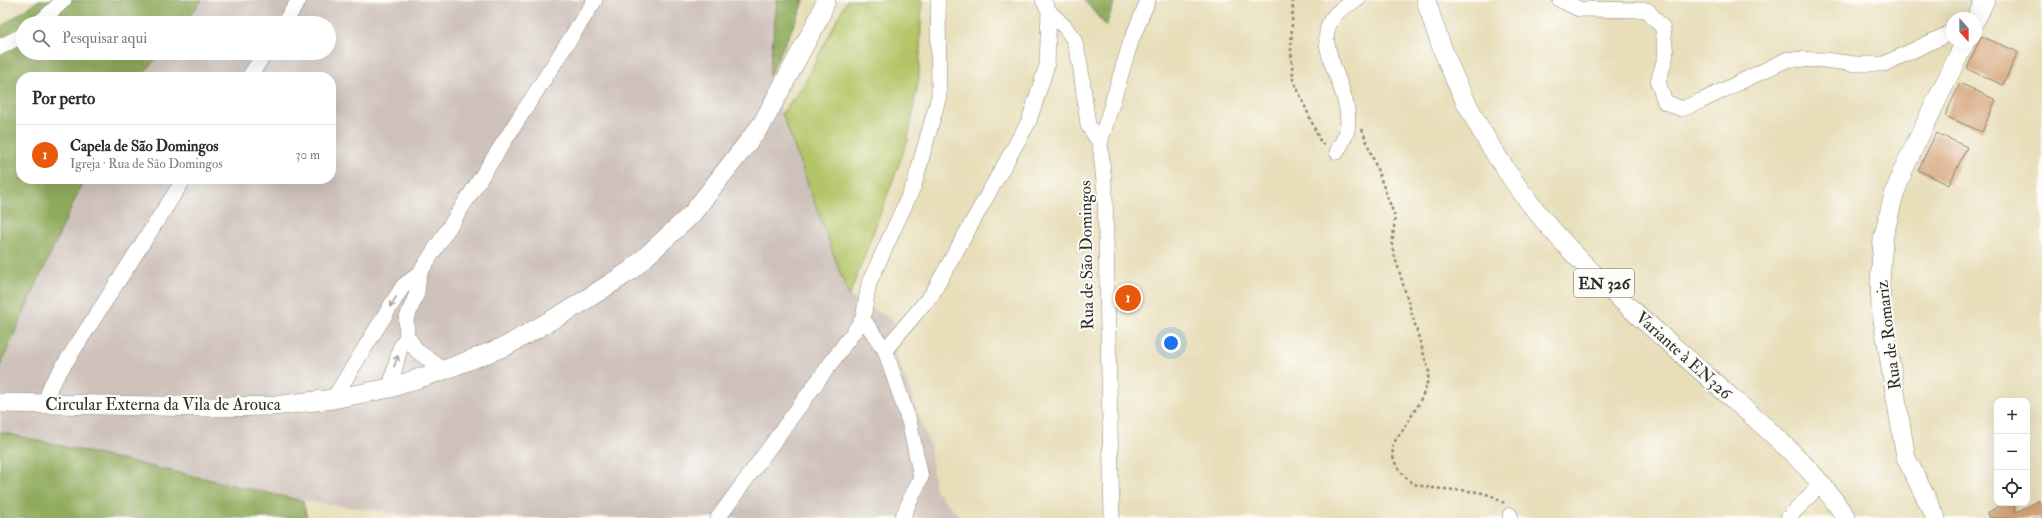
<!DOCTYPE html>
<html lang="pt">
<meta charset="utf-8">
<style>
body{margin:0;font-family:"IM FELL Double Pica",serif;background:#f2f2f3;color:#2b2b33}
.controls{position:absolute;right:12px;bottom:12px;display:grid;overflow:hidden;border-radius:8px;box-shadow:0 4px 16px #0002}
.controls button{width:36px;height:36px;display:grid;place-items:center;padding:0;border:0;border-bottom:1px solid #e1e1e2;background:#fff;color:#2b2b33;font:20px sans-serif}
.compass{position:absolute;left:1946px;top:12px;width:36px;height:36px;border-radius:50%;background:#fff;box-shadow:0 4px 16px #0002;rotate:159deg}
.you{position:absolute;left:1171px;top:343px;width:14px;height:14px;margin:-10px;border:3px solid #fff;border-radius:50%;background:#1a73e8;box-shadow:0 0 0 6px #1a73e833}
.badge{display:grid;place-items:center;width:26px;height:26px;border-radius:50%;background:#ea580c;color:#fff;font-size:13px;font-weight:700}
.pin{position:absolute;translate:-50% -50%;border:2px solid #fff;box-shadow:0 1px 4px #0006}
.list{margin:0;padding:0;list-style:none}
h2{display:flex;justify-content:space-between;align-items:center;height:52px;margin:0;padding:0 16px;font-size:17px}
h2 small{font-size:13px;font-weight:400;color:#7c7c81}
.list li{display:grid;grid-template-columns:26px 1fr auto;gap:12px;align-items:center;box-sizing:border-box;height:60px;padding:0 16px;border-top:1px solid #e1e1e2}
.list b{display:block;font-size:15px;white-space:nowrap}
.list p{margin:0;font-size:13px;white-space:nowrap;color:#7c7c81}
.list em{font-size:13px;font-style:normal;color:#7c7c81}
.icon{flex:none;width:22px;height:22px;fill:none;stroke:currentColor;stroke-width:2;stroke-linecap:round;stroke-linejoin:round}
.map{position:relative;flex:none;width:2042px;height:518px;overflow:hidden}
.search{position:absolute;background:#fff;box-shadow:0 4px 16px #0002;left:16px;top:16px;width:320px;height:44px;display:flex;align-items:center;gap:10px;box-sizing:border-box;padding:0 14px;border-radius:22px;color:#7c7c81;font-size:15px}
.panel{position:absolute;background:#fff;box-shadow:0 4px 16px #0002;left:16px;top:72px;width:320px;height:112px;border-radius:16px}
.map>svg:first-child{display:block}
.industrial{fill:#cec1ba}
.green{fill:#b4c568;stroke:#70784a}
.forest{fill:#8faa5c;stroke:#5d6a44}
.building{fill:#d4a076}
.lines{fill:none;stroke-linecap:round;stroke-linejoin:round}
.minor-casing{stroke:#8a8472;stroke-width:16}
.major-casing{stroke:#8a8472;stroke-width:20}
.path{stroke:#8a8472;stroke-width:2.5;stroke-dasharray:3 3;stroke-linecap:butt}
.minor{stroke:#fff;stroke-width:15}
.major{stroke:#fff;stroke-width:19}
.oneway{stroke:#a0a0a0}
.labels{text-anchor:middle;stroke-width:4;stroke-linejoin:round;paint-order:stroke}
.shield{fill:#fdfcf7;stroke:#6a6a68;stroke-width:1}
.shield-label{font-size:16px;font-weight:bold;fill:#2b2b2b}
.street-label{font-size:17px;fill:#2b2b2b;stroke:#fdfcf7}
</style>
<div class="map">
<svg width="2042" height="518" viewBox="0 0 2042 518">
<rect width="100%" height="100%" fill="#fdfcf7"/>
<filter id="ink" filterUnits="userSpaceOnUse"><feTurbulence type="fractalNoise" baseFrequency=".025" numOctaves="2"/><feDisplacementMap in="SourceGraphic" scale="8" xChannelSelector="R" yChannelSelector="G"/><feConvolveMatrix kernelMatrix="1 2 1 2 8 2 1 2 1" color-interpolation-filters="sRGB"/></filter>
<filter id="wash" filterUnits="userSpaceOnUse"><feTurbulence type="fractalNoise" baseFrequency=".012" numOctaves="4" result="noise"/><feDisplacementMap in="SourceGraphic" scale="16" xChannelSelector="R" yChannelSelector="G"/><feGaussianBlur stdDeviation="0.9" result="paint"/><feColorMatrix in="noise" values="0 0 0 0 0 0 0 0 0 0 0 0 0 0 0 0 0 1.4 0 .05"/><feComposite in="paint" operator="in"/></filter>
<g filter="url(#wash)">
<rect width="100%" height="100%" fill="#e8deba"/>
<!-- industrial -->
<path class="industrial" d="M202 0H777L769 78 849 296 894 321 897 357 930 446 935 490 961 518H434L303 501 0 432V366L84 179H331V77H141L160 53H329V23H184Z"/>
<!-- green -->
<path class="green" d="M847 0H922L919 76 908 140 849 297 782 113 804 84Z"/>
<!-- forest -->
<path class="forest" d="M39 0H202L184 23H23V53H160L141 77H21V179H84L0 366V27Z
M777 0H804L801 10 769 77Z
M1084 0H1115L1106 26Z
M0 432 303 501 307 518H0Z"/>
<g id="blocks">
<!-- building -->
<path class="building" d="M1981 36 2018 52 2003 85 1967 69Z
M1960 83 1996 100 1982 132 1945 116Z
M1936 133 1967 147 1949 185 1918 170Z
M1118 291H1137V305H1119Z
M2039 501 2042 509V518H1990L1988 513 2002 503H2013L2016 512Z"/>
</g>
</g>
<g filter="url(#ink)">
<use href="#blocks" fill-opacity="0" stroke="#8a8472" stroke-width="1"/>
<g class="lines">
<!-- minor casing -->
<g class="minor-casing">
<path id="minor" d="M1043 0 1049 11 1065 27 1074 40 1080 63 1088 125 1100 143
M1560 0 1579 9 1647 10 1663 28 1666 55 1658 82 1665 102 1682 109 1701 101 1788 59 1824 60 1855 64H1884L1952 32
M39 23 64 0
M284 23 299 0
M0 47 23 35
M249 77 265 53
M1337 152C1340 145 1346 137 1347 130 1356 81 1290 29 1357 0
M419 274 417 293 406 320 407 336 417 351 444 370
M885 350 932 294 1029 121 1047 65 1049 11
M390 388 400 348 407 336
M333 399 403 286 419 274 595 0
M45 404 51 385 184 179
M718 518 863 319
M902 518 921 477 909 421 885 350 863 319 869 283 914 185 939 96 938 0
M1112 518 1105 192 1100 143 1131 41 1148 0
M1510 518V515
M1788 518 1821 484"/>
</g>
<!-- major casing -->
<g class="major-casing">
<path id="major" d="M1426 0C1447 73 1482 141 1529 202 1580 268 1646 322 1708 377 1757 421 1811 462 1846 518
M1976 19 1985 0
M0 403 209 407 272 406 333 399 390 388 444 370 506 346 576 306 630 271 692 214 762 124 819 18 826 0
M1936 518 1906 458 1881 308 1880 282 1883 239 1893 198 1903 170 1965 42"/>
</g>
<!-- path -->
<path class="path" d="M1293 0 1291 48 1293 79 1321 143 1324 145
M1362 129 1395 217 1392 247 1429 372C1427 394 1414 411 1403 430 1400 434 1395 440 1393 445 1390 461 1401 475 1413 483 1417 486 1423 486 1428 487 1452 492 1485 487 1504 503"/>
<!-- minor -->
<use href="#minor" class="minor"/>
<!-- major -->
<use href="#major" class="major"/>
</g>
<!-- one-way arrows -->
<defs><path id="oneway-shaft" d="M-6 0H5M1.5-3L5.5 0L1.5 3" fill="none" stroke-width="1.6" stroke-linecap="round" stroke-linejoin="round"/></defs>
<g class="oneway">
<use href="#oneway-shaft" transform="translate(393 302) rotate(122)"/>
<use href="#oneway-shaft" transform="translate(396 361) rotate(-71)"/>
</g>
</g>
<g class="labels">
<!-- shield labels -->
<rect class="shield" x="1574" y="269" width="60" height="28" rx="3"/>
<g class="shield-label">
<text x="1604" y="289">EN 326</text>
</g>
<!-- street labels -->
<g class="street-label">
<text transform="translate(1086 255) rotate(-91)" y="6">Rua de São Domingos</text>
<text transform="translate(1888 335) rotate(-97)" y="6">Rua de Romariz</text>
<text transform="translate(1684 355) rotate(42)" y="6">Variante à EN326</text>
<text x="163" y="410">Circular Externa da Vila de Arouca</text>
</g>
</g>
</svg>
<div class="controls">
<button>+</button>
<button>−</button>
<button><svg class="icon" aria-label="locate" viewBox="0 0 24 24"><circle cx="12" cy="12" r="6"/><path d="M12 2v4M12 18v4M2 12h4M18 12h4"/></svg></button>
</div>
<svg class="compass" viewBox="-18 -18 36 36"><path d="M0-13l5 13h-10z" fill="#e53935"/><path d="M0 13l5-13h-10z" fill="#7c7c81"/></svg>
<div class="you"></div>
<div class="pin badge" style="left:1128px;top:298px">1</div>
<div class="search"><svg class="icon" aria-label="search" viewBox="0 0 24 24"><circle cx="10" cy="10" r="6"/><path d="M15 15l6 6"/></svg>Pesquisar aqui</div>
<section class="panel">
<h2>Por perto<small></small></h2>
<ul class="list">
<li><span class="badge">1</span><div><b>Capela de São Domingos</b><p>Igreja · Rua de São Domingos</p></div><em>30 m</em></li>
</ul>
</section>
</div>
